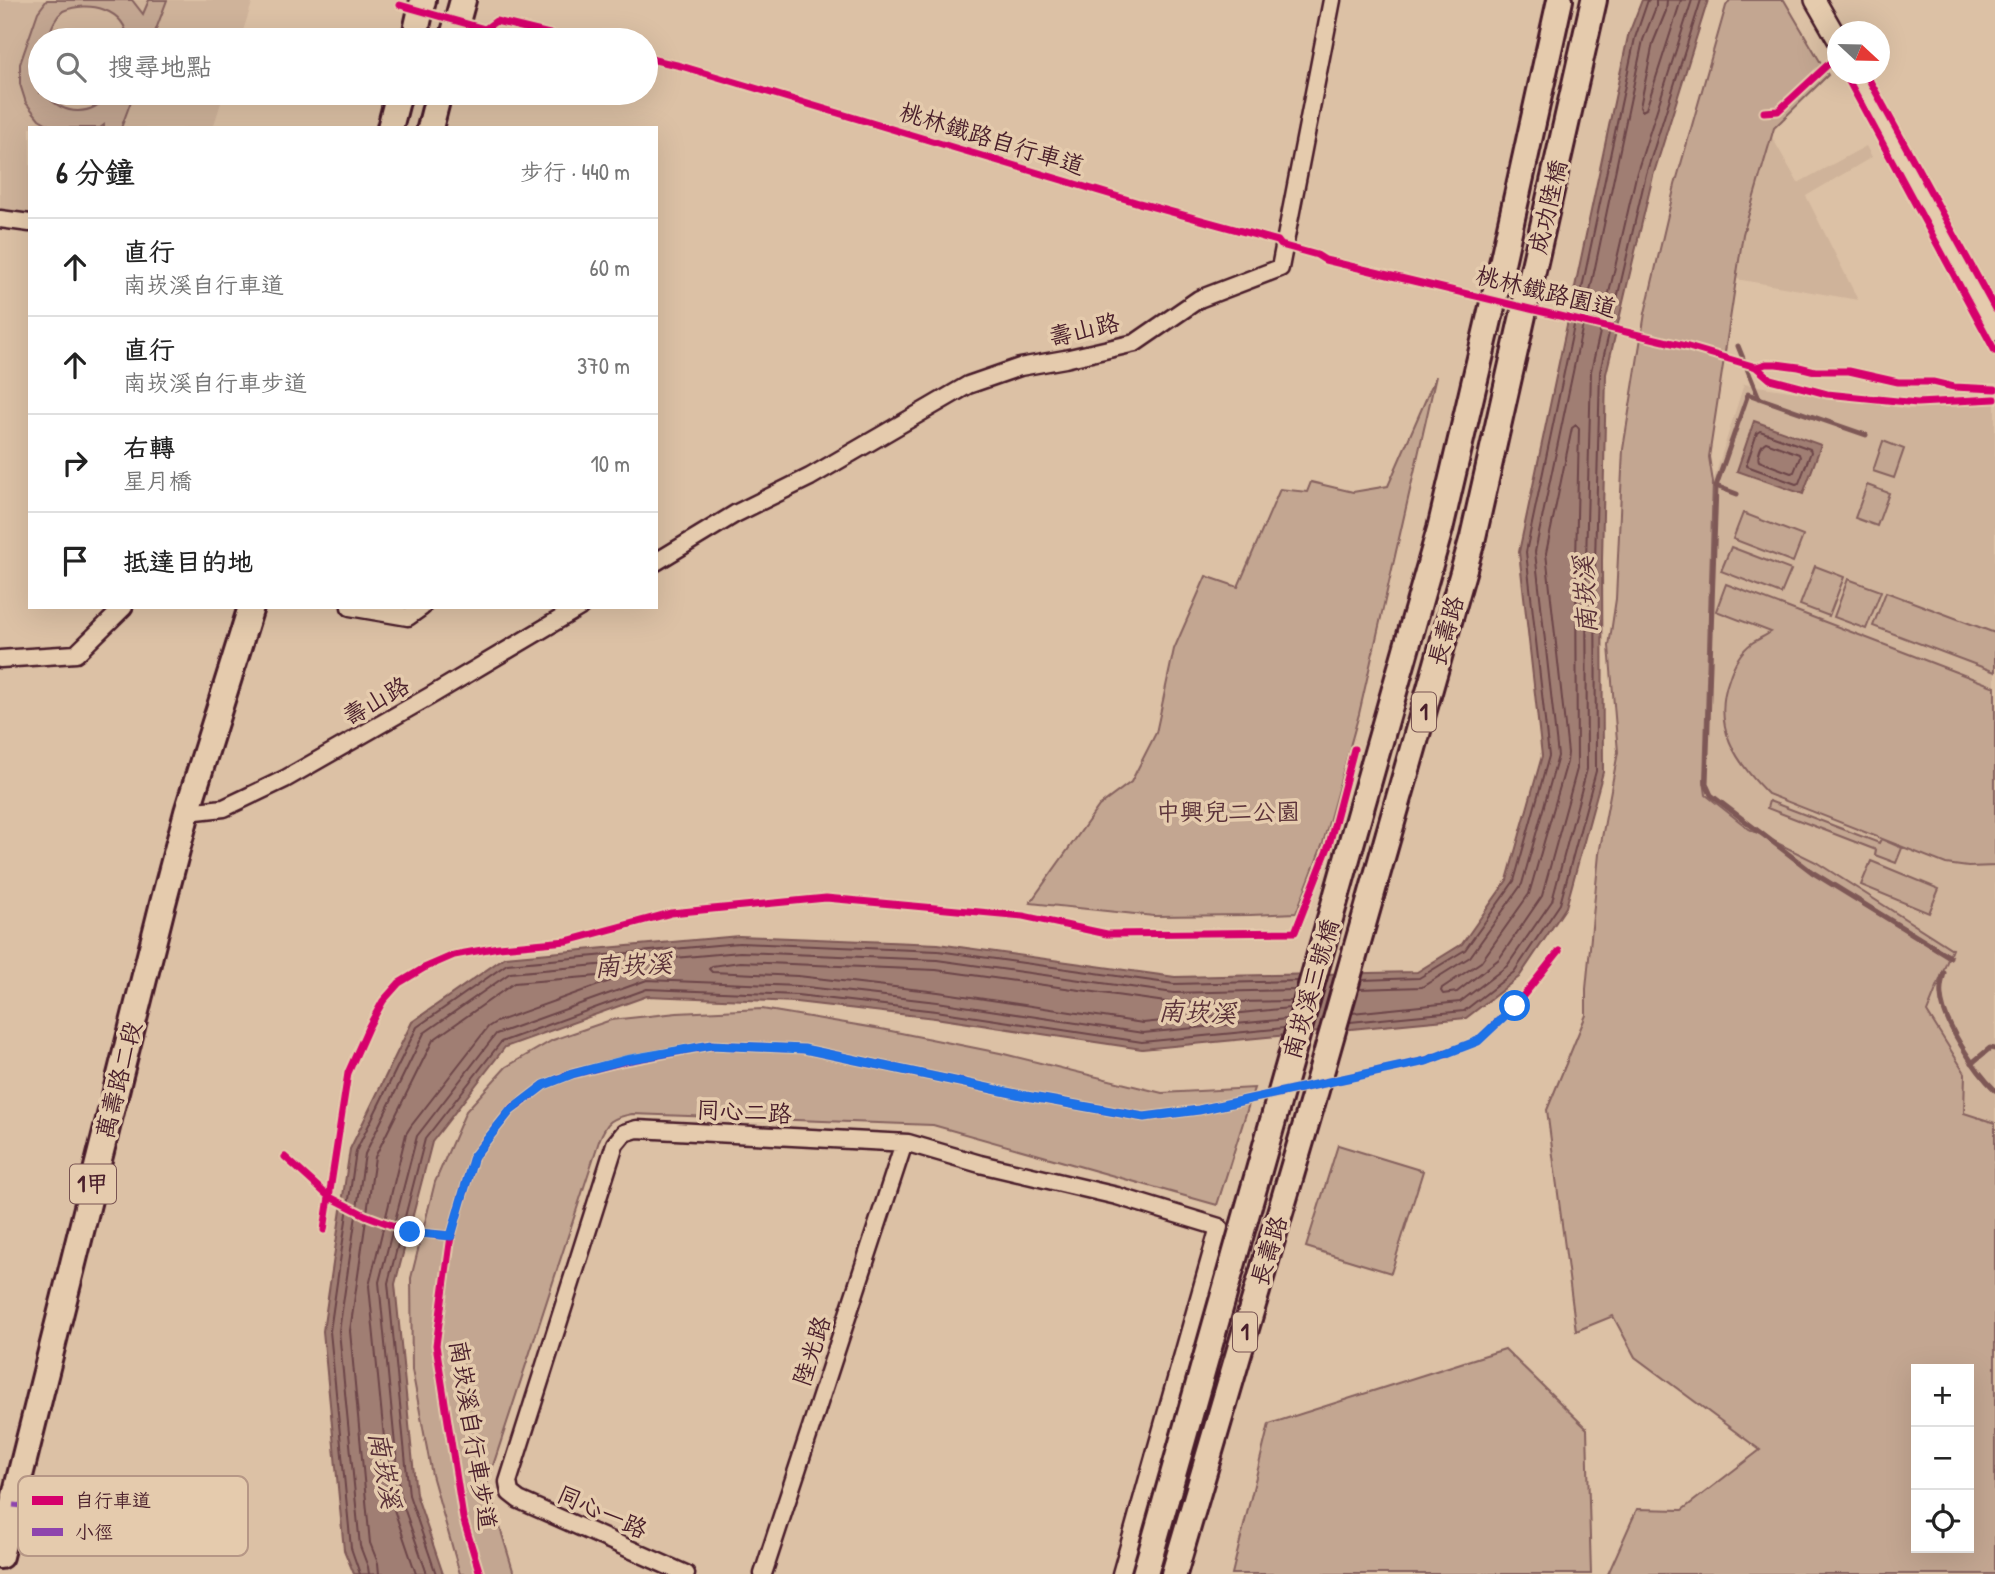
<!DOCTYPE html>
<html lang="zh-TW">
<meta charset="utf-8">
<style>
body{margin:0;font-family:"Patrick Hand","LXGW WenKai TC",sans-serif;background:#f2f2f2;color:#222}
.controls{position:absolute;right:21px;bottom:21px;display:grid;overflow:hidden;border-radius:0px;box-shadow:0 7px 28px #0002}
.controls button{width:63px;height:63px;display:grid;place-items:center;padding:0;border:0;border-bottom:2px solid #e0e0e0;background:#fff;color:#222;font:35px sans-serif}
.compass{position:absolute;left:1827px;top:21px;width:63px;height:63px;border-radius:50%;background:#fff;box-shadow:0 7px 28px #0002;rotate:112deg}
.stop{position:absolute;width:21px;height:21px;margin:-16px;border:5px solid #1a73e8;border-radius:50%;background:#fff}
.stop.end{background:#1a73e8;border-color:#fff;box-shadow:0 2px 7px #0008}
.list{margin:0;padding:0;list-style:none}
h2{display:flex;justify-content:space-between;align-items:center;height:91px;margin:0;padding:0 28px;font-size:30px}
h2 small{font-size:23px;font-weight:400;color:#767676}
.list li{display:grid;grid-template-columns:46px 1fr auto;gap:21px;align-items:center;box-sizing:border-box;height:98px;padding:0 28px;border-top:2px solid #e0e0e0}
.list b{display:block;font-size:26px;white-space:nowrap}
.list p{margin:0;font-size:23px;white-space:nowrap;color:#767676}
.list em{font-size:23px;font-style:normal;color:#767676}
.icon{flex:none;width:38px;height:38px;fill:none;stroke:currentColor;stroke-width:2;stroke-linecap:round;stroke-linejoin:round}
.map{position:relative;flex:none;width:1995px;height:1574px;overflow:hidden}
.search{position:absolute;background:#fff;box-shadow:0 7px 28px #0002;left:28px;top:28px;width:630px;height:77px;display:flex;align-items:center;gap:18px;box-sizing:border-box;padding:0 24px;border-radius:38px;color:#767676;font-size:26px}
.panel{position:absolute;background:#fff;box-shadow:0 7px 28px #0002;left:28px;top:126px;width:630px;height:483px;border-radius:0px}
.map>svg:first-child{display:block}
.built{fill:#cfb39a}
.green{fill:#c3a691;stroke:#86625e;stroke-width:2;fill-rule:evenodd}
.water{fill:#a07e73;stroke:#7e5856;stroke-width:2}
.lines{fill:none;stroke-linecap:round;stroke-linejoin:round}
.shore{stroke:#6c4548;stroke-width:2}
.stream{stroke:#7e5856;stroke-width:5}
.minor-casing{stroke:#4a1f2b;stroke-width:21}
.tertiary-casing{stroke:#4a1f2b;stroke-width:24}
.primary-casing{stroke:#4a1f2b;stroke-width:30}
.minor{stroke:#e5cbad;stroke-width:16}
.tertiary{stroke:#e5cbad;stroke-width:19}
.primary{stroke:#e5cbad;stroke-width:24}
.quiet{stroke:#8e44ad;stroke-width:5;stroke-dasharray:10 5;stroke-linecap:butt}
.cycleway-casing{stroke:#e5cbad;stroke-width:11}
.cycleway{stroke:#d6006c;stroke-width:7}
.route{stroke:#1a73e8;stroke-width:9}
.labels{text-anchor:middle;stroke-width:7;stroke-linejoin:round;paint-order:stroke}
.shield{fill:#e5cbad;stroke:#785352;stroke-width:2}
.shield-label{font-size:23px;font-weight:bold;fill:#4a1f2b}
.street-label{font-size:24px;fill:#4a1f2b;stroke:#e5cbad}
.park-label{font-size:24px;fill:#5c333a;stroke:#e5cbad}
.water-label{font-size:26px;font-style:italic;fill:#5b3239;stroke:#e5cbad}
.key{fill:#e5cbad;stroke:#b69786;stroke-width:2}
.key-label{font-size:19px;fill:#4a1f2b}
</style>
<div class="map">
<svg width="1995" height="1574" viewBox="0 0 1995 1574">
<rect width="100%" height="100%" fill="#dcc1a5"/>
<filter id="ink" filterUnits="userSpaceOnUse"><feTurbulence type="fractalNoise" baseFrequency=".0143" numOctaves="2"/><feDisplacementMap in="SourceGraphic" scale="14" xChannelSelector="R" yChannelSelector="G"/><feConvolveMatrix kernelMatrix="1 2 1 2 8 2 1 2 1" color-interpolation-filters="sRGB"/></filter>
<g filter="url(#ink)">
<!-- built -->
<path class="built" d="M0 0H253L240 40H40V93H224L213 128H30V214L0 211Z
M1772 137 1798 183 1866 146 1872 157 1806 196 1858 300 1736 279 1743 234Z
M1744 384 1908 409 1995 403V1123L1964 1113 1965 1073 1927 1012 1803 875 1706 794 1704 781 1713 482Z"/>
<!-- green -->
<path class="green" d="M47 0H132L143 14 149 0H167L152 40H128C125 9 89 0 63 11 54 18 51 30 47 40H40L39 65 40 93H44C65 117 91 117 111 93H134L121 128H104V125L100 128H54L39 119 26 103 20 84V64L38 12Z
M1730 0H1784L1828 75 1774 128 1743 234 1709 457 1713 482 1704 781 1706 795 1749 829 1816 862 1952 949 1927 1012 1965 1073 1964 1113 1995 1123V1574H1608L1637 1509 1682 1510 1760 1450 1635 1357 1613 1316 1576 1331 1547 1110 1586 1015V989L1599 854 1618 752 1609 646 1616 599 1623 449 1645 313 1675 185 1726 6ZM1916 1369H1969V1548H1916Z
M1436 376 1359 714 1323 843 1296 913 1250 915 1154 916 1030 903 1099 806 1131 782 1156 733 1174 649 1206 576 1238 587 1280 489 1307 492 1311 482 1353 492 1388 486Z
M1883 441 1904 449 1894 478 1873 471Z
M1867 485 1889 493 1877 526 1855 518Z
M1743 513 1803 536 1793 562 1733 539Z
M1731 547 1791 570 1781 594 1721 571Z
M1815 566 1844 577 1829 616 1800 605Z
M1848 579 1881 591 1866 629 1834 617Z
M1726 584 1995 687V866L1968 867 1946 864 1768 794C1735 761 1712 726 1729 679 1733 666 1741 651 1752 643 1758 639 1765 636 1771 632L1716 611Z
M1886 592 1995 633V672L1873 626Z
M1769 801 1879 843 1881 839 1902 848 1896 863 1875 855 1876 850 1767 808Z
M1871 861 1939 889 1929 913 1861 885Z
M762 1009 881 1029 1000 1053 1162 1093 1254 1088 1217 1205 933 1125 632 1114C611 1118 607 1121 599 1141L487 1484 514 1574H460L432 1475 412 1370 411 1278 435 1182 466 1111 506 1067 553 1040 611 1020 677 1013Z
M1338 1145 1423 1171 1391 1273 1306 1247Z
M1505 1349 1587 1429 1591 1574H1232L1269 1424Z"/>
<!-- water -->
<path class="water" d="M1642 0H1708L1653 176 1606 374 1602 561 1603 772 1566 907 1519 977 1466 1018 1142 1049 935 1018 796 1002 647 996 505 1047 432 1142 395 1284 416 1494 443 1574H354L344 1550 323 1331 350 1149 412 1022 505 957 739 936 938 944 1175 977 1417 972 1462 944 1507 880 1542 756 1519 552 1628 36Z
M1754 421 1821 445 1803 494 1737 471Z"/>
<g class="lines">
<!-- shore -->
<path class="shore" d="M1667 0 1666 11 1653 43 1640 107 1642 111 1646 109 1681 0
M1576 425 1579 429 1576 561 1577 769 1542 896 1499 959 1457 992 1443 994 1441 991 1442 988 1481 962 1529 894 1567 762 1568 753 1546 553 1572 428Z
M1760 431 1810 449 1811 452 1799 483 1796 484 1747 466V463L1757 433Z
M1766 442 1799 454 1800 457 1794 472 1791 473 1759 461C1757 456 1761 444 1766 442Z
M1362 980 1419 978 1465 950 1514 881 1549 756 1526 552 1635 38 1648 0
M1359 989 1422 987 1470 957 1522 884 1558 756 1535 552 1643 40 1656 7V0
M1290 1008 1143 1023 938 992 798 976 712 972 709 969 712 966 740 962 936 970 1173 1003 1292 1001
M1352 1013 1460 1002 1507 966 1552 901 1587 769 1586 561 1591 371 1637 172 1692 0
M1350 1022 1464 1011 1514 972 1560 904 1596 771 1595 561 1600 372 1646 174 1701 0
M360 1574 351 1548 330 1331 356 1151 417 1027 507 964 739 943 938 951 1174 984 1298 981
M369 1574 368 1567 360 1546 339 1331 365 1154 424 1033 510 973 740 952 937 960 1174 993 1295 990
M379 1574 378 1563 370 1543 350 1331 375 1157 433 1040 514 983 610 975 612 978 610 981 496 1022 488 1027 411 1126 406 1134 369 1286 390 1498 416 1574
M427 1574 400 1496 379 1282 417 1136 496 1034 647 980 798 986 937 1002 1143 1033 1287 1019
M436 1574 409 1495 388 1283 425 1139 501 1042 647 989 797 995 936 1011 1142 1042 1284 1028"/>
<!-- stream -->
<path class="stream" d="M1738 346 1759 398 1748 394 1716 486 1706 784 1711 795 1812 872 1950 957
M1759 398 1866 435
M1716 486 1737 494
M1944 973C1942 980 1940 988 1941 995 1942 1021 1976 1072 1995 1090
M1972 1063 1990 1048 1995 1049"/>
<!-- minor casing -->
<g class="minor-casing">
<path id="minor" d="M0 219 30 223
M656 562 735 514 810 477 968 385 1020 367 1065 359 1135 343 1199 299 1280 268 1332 0
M350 607 408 617 422 607
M0 659 76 654 124 607
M187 812 224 808 285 779 430 696 580 607
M686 1574 519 1500 510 1493 508 1482 615 1144 624 1133 637 1129 908 1143 980 1164 1117 1196 1219 1227 1121 1574
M763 1574 904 1143"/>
</g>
<!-- tertiary casing -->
<g class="tertiary-casing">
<path id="tertiary" d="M1815 0 1838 40
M1855 74 1995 330"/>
</g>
<!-- primary casing -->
<g class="primary-casing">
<path id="primary" d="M414 40 423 0
M452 40 463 0
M390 128 399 93
M430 128 439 93
M0 1556 163 903 187 812 251 607
M1145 1574 1440 529 1499 277 1560 0
M1174 1574 1316 1090 1473 537 1594 0"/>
</g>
<!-- minor -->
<use href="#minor" class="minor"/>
<!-- tertiary -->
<use href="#tertiary" class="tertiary"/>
<!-- primary -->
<use href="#primary" class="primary"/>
<!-- quiet -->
<path class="quiet" d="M13 1505 94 1513 122 1500"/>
<!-- cycleway casing -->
<g class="cycleway-casing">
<path id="cycleway" d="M400 5 485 29 496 21 574 40
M646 58 681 66 1139 203 1278 241 1281 245 1317 255 1325 260 1685 346 1756 367 1770 379 1827 394 1917 403 1995 399
M1845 74 1995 351
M1866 74 1995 309
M1764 112 1778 111 1836 57
M1756 367 1766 364H1776L1799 367 1815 371H1849L1898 382H1933L1954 387 1995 389
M285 1157 328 1196 365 1215 410 1232 451 1236
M324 1230 348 1073 368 1028 383 1001 399 983 424 968 454 955 499 947 567 941 671 913 826 898 1023 916 1107 934 1295 932 1329 845 1354 749
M480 1574 463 1518 436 1345 451 1236 474 1156 510 1111 544 1085 572 1074 625 1061 711 1045 804 1049 1026 1096 1144 1117 1199 1110 1426 1061 1478 1041 1515 1006 1559 951"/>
</g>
<!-- cycleway -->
<use href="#cycleway" class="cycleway"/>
</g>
</g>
<g class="lines" filter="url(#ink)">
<!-- route -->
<path class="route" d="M410 1232 451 1236 474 1156 510 1111 544 1085 572 1074 625 1060 711 1045 804 1049 1026 1096 1144 1117 1199 1110 1426 1061 1478 1041 1515 1006"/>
</g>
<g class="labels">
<!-- shield labels -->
<g class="shield">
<rect x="1412" y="692.5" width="24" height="39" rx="5"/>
<rect x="70" y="1164.5" width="46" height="39" rx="5"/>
<rect x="1233" y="1312.5" width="24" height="39" rx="5"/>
</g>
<g class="shield-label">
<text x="1424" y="720">1</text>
<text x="93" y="1192">1甲</text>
<text x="1245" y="1340">1</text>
</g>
<!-- street labels -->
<g class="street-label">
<text transform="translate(992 139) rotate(17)" y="8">桃林鐵路自行車道</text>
<text transform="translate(1548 207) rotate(-77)" y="8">成功陸橋</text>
<text transform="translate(1546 292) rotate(14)" y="8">桃林鐵路園道</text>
<text transform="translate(1084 330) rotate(-13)" y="8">壽山路</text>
<text transform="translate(1446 631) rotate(-74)" y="8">長壽路</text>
<text transform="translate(376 701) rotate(-30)" y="8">壽山路</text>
<text transform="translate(1311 989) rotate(-74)" y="8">南崁溪三號橋</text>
<text transform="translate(119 1080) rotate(-76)" y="8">萬壽路二段</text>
<text transform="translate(744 1112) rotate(3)" y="8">同心二路</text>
<text transform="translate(1269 1251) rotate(-73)" y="8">長壽路</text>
<text transform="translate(812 1351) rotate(-72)" y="8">陸光路</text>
<text transform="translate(473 1435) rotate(81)" y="8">南崁溪自行車步道</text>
<text transform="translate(602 1512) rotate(24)" y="8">同心一路</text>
</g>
<!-- park labels -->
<g class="park-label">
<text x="1228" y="820">中興兒二公園</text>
</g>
<!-- water labels -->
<g class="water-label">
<text transform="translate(1585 595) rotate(-93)" y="9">南崁溪</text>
<text transform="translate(633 965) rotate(-3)" y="9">南崁溪</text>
<text transform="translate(1197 1012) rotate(2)" y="9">南崁溪</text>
<text transform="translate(385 1470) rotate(80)" y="9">南崁溪</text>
</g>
</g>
<!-- legend -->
<rect x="18" y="1476" width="230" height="80" rx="10" class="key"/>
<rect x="32" y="1496" width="31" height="9" fill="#d6006c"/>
<rect x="32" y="1528" width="31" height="8" fill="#8e44ad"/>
<g class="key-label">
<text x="75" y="1507">自行車道</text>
<text x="75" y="1539">小徑</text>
</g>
</svg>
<div class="controls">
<button>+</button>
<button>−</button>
<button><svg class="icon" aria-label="locate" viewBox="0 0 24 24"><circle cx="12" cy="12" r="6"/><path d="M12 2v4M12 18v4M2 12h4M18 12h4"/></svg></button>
</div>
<svg class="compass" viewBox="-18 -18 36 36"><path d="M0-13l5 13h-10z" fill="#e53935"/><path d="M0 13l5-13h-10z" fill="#767676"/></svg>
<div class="stop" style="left:1515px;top:1006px"></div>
<div class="stop end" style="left:410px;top:1232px"></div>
<div class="search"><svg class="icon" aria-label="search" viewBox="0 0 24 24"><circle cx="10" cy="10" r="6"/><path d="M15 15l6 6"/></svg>搜尋地點</div>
<section class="panel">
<h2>6 分鐘<small>步行 · 440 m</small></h2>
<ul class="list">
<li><svg class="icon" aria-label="ahead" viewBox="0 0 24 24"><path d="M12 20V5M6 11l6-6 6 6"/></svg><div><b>直行</b><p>南崁溪自行車道</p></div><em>60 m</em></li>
<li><svg class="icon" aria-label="ahead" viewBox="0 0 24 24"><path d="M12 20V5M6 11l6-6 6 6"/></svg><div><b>直行</b><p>南崁溪自行車步道</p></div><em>370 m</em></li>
<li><svg class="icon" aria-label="right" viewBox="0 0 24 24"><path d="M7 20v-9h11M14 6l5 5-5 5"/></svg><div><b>右轉</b><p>星月橋</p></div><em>10 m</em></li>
<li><svg class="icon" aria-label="arrive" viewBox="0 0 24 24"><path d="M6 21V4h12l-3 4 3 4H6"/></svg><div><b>抵達目的地</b></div></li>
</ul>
</section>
</div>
